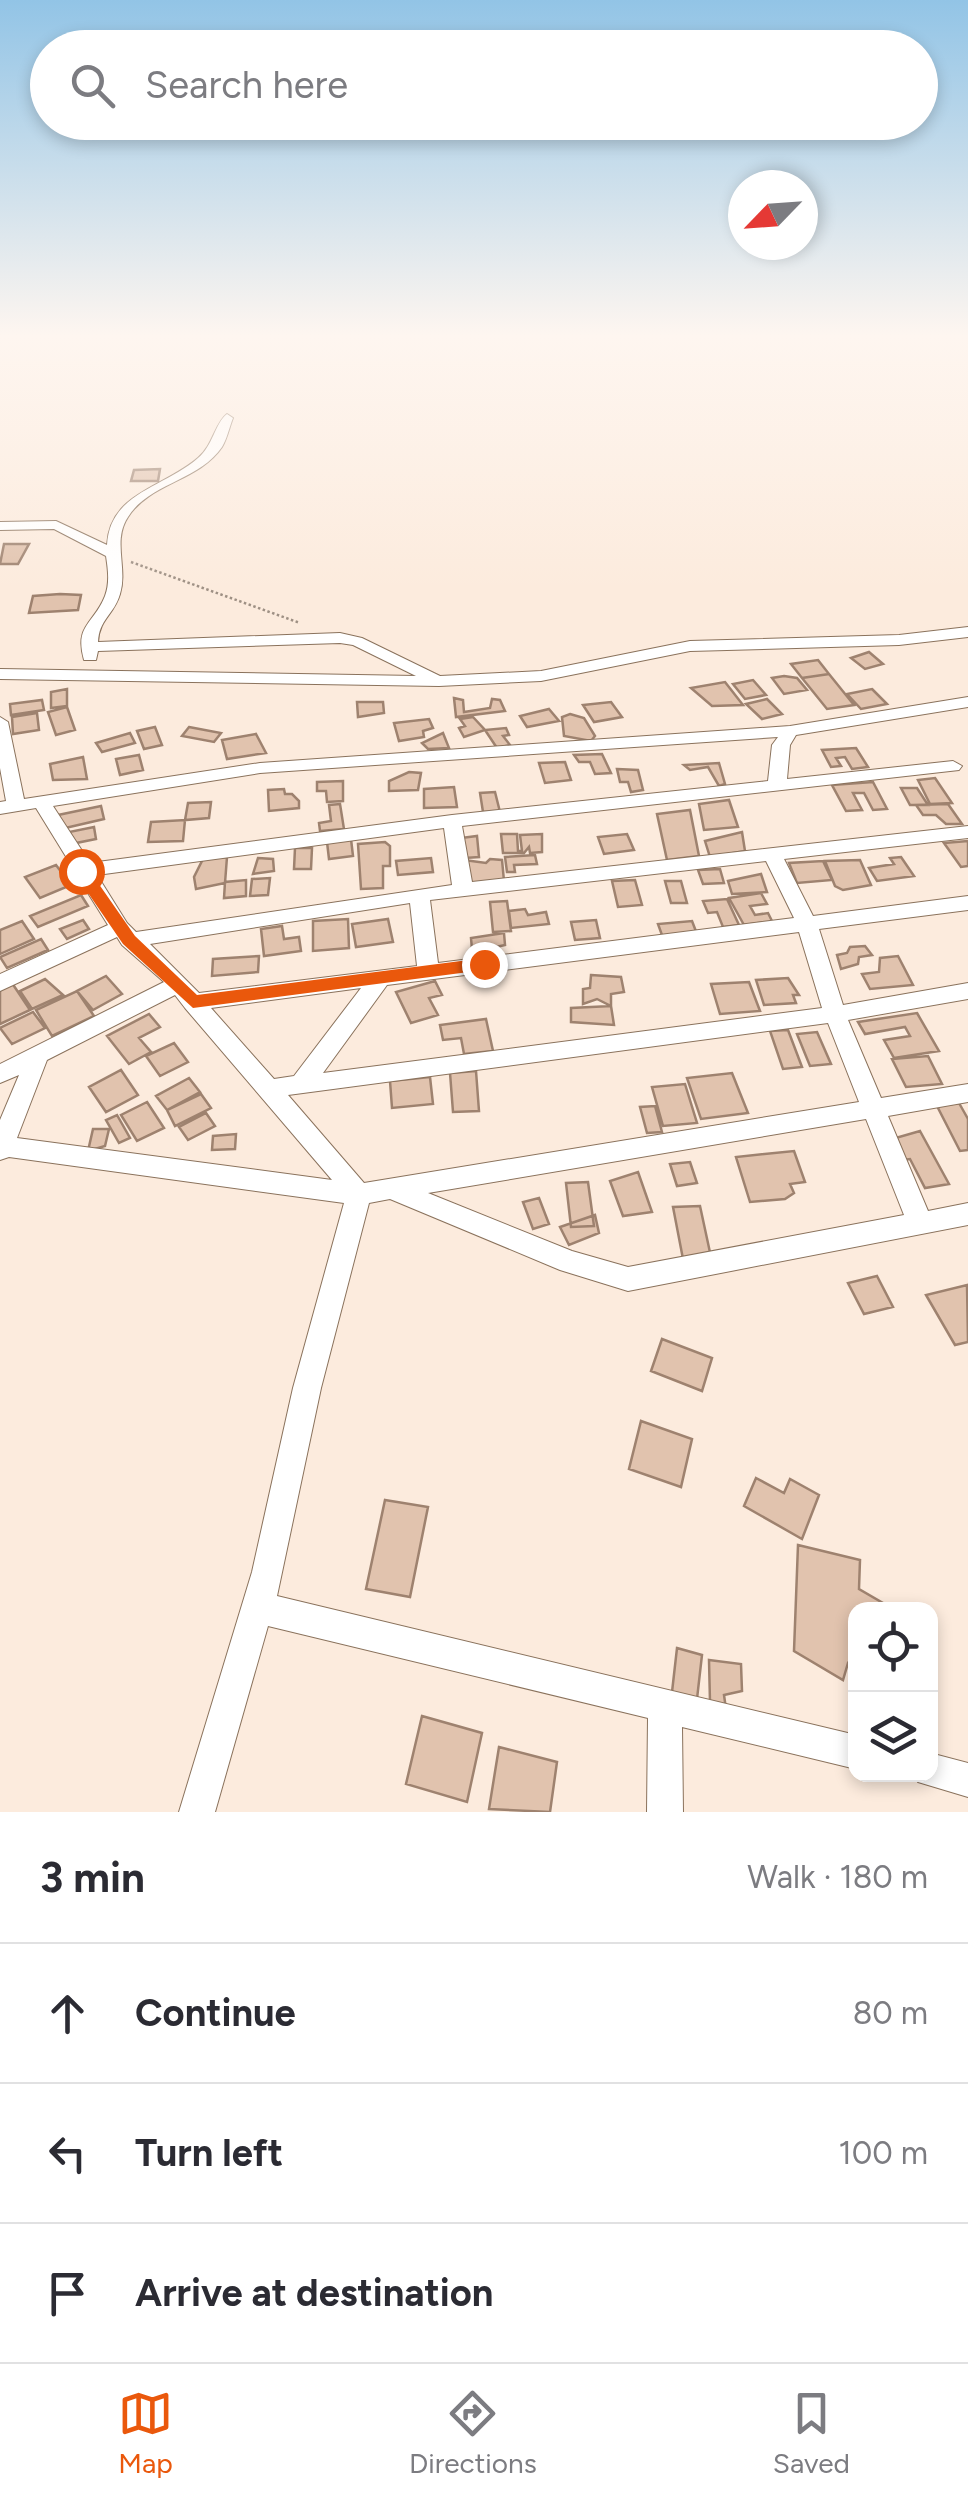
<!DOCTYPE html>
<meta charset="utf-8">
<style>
body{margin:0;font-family:Figtree,sans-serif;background:#f2f2f3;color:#2b2b33}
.controls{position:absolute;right:30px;bottom:30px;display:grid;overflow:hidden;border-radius:20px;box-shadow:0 5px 15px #0003}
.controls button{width:90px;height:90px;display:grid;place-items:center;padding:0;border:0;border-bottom:2px solid #e1e1e2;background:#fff;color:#2b2b33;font:50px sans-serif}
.compass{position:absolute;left:728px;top:170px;width:90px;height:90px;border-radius:50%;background:#fff;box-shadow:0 5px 15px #0003;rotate:245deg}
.stop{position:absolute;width:30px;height:30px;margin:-22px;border:8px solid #ea580c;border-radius:50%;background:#fff}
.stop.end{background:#ea580c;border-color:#fff;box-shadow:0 2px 10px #0008}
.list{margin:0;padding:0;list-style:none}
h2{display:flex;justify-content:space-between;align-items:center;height:130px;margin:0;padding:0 40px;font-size:42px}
h2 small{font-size:32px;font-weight:400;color:#7c7c81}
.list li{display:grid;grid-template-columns:65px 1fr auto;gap:30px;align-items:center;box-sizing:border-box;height:140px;padding:0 40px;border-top:2px solid #e1e1e2}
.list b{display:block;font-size:38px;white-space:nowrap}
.list em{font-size:32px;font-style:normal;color:#7c7c81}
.icon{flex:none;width:55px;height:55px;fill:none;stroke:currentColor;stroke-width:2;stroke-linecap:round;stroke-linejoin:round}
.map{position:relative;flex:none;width:968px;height:1812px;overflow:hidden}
.search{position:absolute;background:#fff;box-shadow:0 5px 15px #0003;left:30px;right:30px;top:30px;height:110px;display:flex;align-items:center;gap:25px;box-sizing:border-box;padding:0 35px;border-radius:55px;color:#7c7c81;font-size:38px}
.sheet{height:550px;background:#fff}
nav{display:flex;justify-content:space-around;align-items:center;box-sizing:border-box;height:140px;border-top:2px solid #e1e1e2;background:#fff;font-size:28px;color:#7c7c81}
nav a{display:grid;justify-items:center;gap:5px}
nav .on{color:#ea580c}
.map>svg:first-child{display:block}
.building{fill:#e1c3ae;stroke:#9e826f;stroke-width:2.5}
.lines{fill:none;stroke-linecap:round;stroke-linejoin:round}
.minor-casing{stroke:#8a725c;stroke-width:2}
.path{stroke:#9e9084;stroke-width:2.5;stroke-dasharray:2.5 2.5;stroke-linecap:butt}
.minor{fill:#fff;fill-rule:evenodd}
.route{fill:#ea580c}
</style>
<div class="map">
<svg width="968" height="1812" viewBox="0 0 968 1812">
<rect width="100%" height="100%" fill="#fcebdd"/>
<!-- building -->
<path class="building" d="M160 469 158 481H131L134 470Z
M4 544H29L18 564H0Z
M60 594 81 595 78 610 29 613 33 596Z
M869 652 883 664 865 669 851 658Z
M818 660 829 674 802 678 791 664Z
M829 674 854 705 827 709 802 678Z
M784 676 797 678 807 690 784 694 772 678Z
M753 680 766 695 745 699 733 684Z
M725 682 743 705 712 706 691 688Z
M67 689V706L51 708V692Z
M872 689 887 704 861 709 847 694Z
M454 698 463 700 464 712 490 708 492 699 500 700 505 711 456 717Z
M767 699 782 714 762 719 746 704Z
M42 700 44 710 11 715 10 704Z
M357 702H383L384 713 358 717Z
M611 702 622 717 594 722 583 705Z
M67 707 75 730 56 735 48 712Z
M549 709 559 721 527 727 520 716Z
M37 713 39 730 13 734 12 717Z
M570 714 584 718 595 736 591 741 564 736 562 717Z
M473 717 485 730 464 737 459 728 465 726 460 719Z
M429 719 433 728 423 731 424 737 399 741 394 723Z
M155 727 162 745 144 749 137 731Z
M189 727 221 733 214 742 182 736Z
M506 728 509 735 503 736 510 745 497 748 485 730Z
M130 733 135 743 102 752 96 743Z
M443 733 449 748 428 749 422 743Z
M256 734 266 753 227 759 222 740Z
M856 748 868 767 852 769 845 757 836 758 841 766 831 767 822 750Z
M602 754 611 773 595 774 590 762H579L574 755Z
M139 755 143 770 120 775 116 759Z
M83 757 87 779 53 780 50 764Z
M565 762 571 780 545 783 539 763Z
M719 763 725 784 719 786 708 767 690 770 684 765Z
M617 769 638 770 643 790 631 792 628 782H620Z
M409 772 421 773 418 790 389 791V781Z
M935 778 952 803 930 804 918 780Z
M343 781V801L327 802 326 791H317V782Z
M873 782 887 809 873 810 864 793H853L862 810 846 811 832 785Z
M454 787 457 807 424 808V789Z
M901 788H917L928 805H910Z
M284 789 285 794H292L299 801V808L269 811 268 790Z
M495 792 500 812H483L480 793Z
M729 800 738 827 704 830 699 804Z
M211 802 209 818 185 820 188 803Z
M340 804 344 829 320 831 319 823 331 821 329 805Z
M948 804 962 824H946L936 815H923L916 805Z
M101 806 104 819 61 829 58 815Z
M690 810 699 856 667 860 657 814Z
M185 820 183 841 148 842 151 822Z
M94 827 96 839 76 843 69 832Z
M742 832 745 851 710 857 705 841Z
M501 834H517L518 851H522L520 835 542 834V852L530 853 529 847 524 853H503Z
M627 834 634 850 604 854 598 837Z
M477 836 479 857 465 858 461 838Z
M351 839 353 856 329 859 327 842Z
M968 841V866L961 867 944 843Z
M385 842 390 846V866H383V888L361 889 358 844Z
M295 848H312L311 869H294Z
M535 855 537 864 514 865 515 872H507L505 857Z
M227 857 225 883 196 889 194 877 203 859Z
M901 857 914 876 877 881 869 868 894 864 890 858Z
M258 858 273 859 274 871 253 874Z
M431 858 433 872 398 875 396 861Z
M490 859 502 860 504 881 468 885 464 860 486 863Z
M860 860 871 885 843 890 835 886 825 861Z
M823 861 832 880 797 883 789 863Z
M56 865 71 885 40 898 25 877Z
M720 869 724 883 703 884 698 870Z
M761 874 767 892 732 894 728 881Z
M270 878 268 895 250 896 252 879Z
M246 880V896L224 898 225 882Z
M635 880 642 905 618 907 612 881Z
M665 881H681L687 903H671Z
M761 893 767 904 750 906 755 915 768 913 772 921 744 925 729 898Z
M81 895 88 906 38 927 30 916Z
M727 899 739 925 723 927 717 912 708 913 703 901Z
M507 901 511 931 493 932 490 902Z
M525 909 528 915 546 912 549 924 511 928 509 911Z
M348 919 349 948 313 951V921Z
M388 919 393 942 356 947 352 924Z
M83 920 89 929 67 939 60 929Z
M596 920 600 938 575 940 571 922Z
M22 921 34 939 0 954V930Z
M692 921 697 934 663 938 658 924Z
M282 926 284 939 299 937 301 951 264 956 261 929Z
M504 933 505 945 496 947 499 959 473 961 471 938Z
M41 939 48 950 7 968 0 957Z
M865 946 872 955 859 957 858 964 841 969 837 955 847 953 850 947Z
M259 956 258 972 212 976 213 959Z
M898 956 913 985 870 989 862 974 879 972 880 958Z
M591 975 621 977 624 992 611 994V1006L597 999 583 1004V989L590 988Z
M106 976 122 994 93 1010 77 991Z
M788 978 799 995H793L796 1003 764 1005 756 980Z
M45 979 63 995 32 1009 20 991Z
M435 981 442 995 429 998 438 1015 411 1023 396 992Z
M749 982 760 1011 720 1014 711 984Z
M12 983 30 1010 0 1024V988Z
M77 991 94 1016 52 1036 36 1010Z
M611 1006 614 1025 571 1022V1008Z
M33 1012 45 1028 12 1044 0 1028Z
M917 1013 939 1051 894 1058 884 1040 910 1036 905 1027 865 1034 858 1022Z
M149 1014 160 1027 139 1038 151 1052 129 1064 107 1036Z
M486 1019 493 1051 464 1054 461 1038 443 1040 440 1025Z
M788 1030 802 1067 783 1069 770 1031Z
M817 1032 831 1064 810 1066 797 1034Z
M174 1043 188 1062 160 1076 146 1056Z
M928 1056 942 1084 906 1087 892 1059Z
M121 1070 138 1095 106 1112 89 1087Z
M476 1071 479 1111 453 1112 450 1073Z
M732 1073 748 1113 701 1119 687 1078Z
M430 1077 433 1104 392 1108 390 1081Z
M189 1078 200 1092 167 1110 156 1096Z
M685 1084 697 1123 663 1126 652 1087Z
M201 1094 211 1108 175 1126 167 1110Z
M147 1102 164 1128 137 1141 121 1115Z
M959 1103 968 1119V1150L960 1151 937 1106Z
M655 1106 662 1132 647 1133 640 1107Z
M206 1113 215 1126 188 1140 179 1127Z
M117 1115 130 1138 119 1143 106 1120Z
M93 1129H109L105 1146 88 1151Z
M920 1131 949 1184 925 1188 910 1159 903 1160 892 1139Z
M236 1134 235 1149 212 1150 213 1136Z
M794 1151 805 1182 790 1184 794 1193 785 1199 750 1202 736 1157Z
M690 1162 697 1183 677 1186 670 1164Z
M638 1172 652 1212 623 1216 610 1181Z
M588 1182 594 1226 571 1227 566 1183Z
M539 1198 549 1224 533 1229 523 1202Z
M700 1206 711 1257 683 1259 673 1207Z
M595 1215 599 1233 569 1245 560 1227Z
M877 1276 893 1307 864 1314 848 1283Z
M967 1285 968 1342 955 1345 926 1295Z
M662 1339 712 1358 702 1391 651 1371Z
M641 1421 692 1439 681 1487 629 1469Z
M756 1478 784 1493 790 1479 819 1495 802 1539 744 1506Z
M385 1500 428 1507 410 1597 366 1589Z
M798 1545 860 1560 859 1589 895 1610H856V1667L848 1663 843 1680 794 1651Z
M677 1648 702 1655 697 1699 672 1692Z
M709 1660 741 1664 742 1691 724 1695 726 1709 710 1702Z
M422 1716 482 1733 467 1802 406 1784Z
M499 1747 557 1762 550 1812 489 1809Z"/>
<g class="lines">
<!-- minor casing -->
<g class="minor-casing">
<path id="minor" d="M227 414 233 418C229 428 227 439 222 447 199 481 149 483 128 517 112 541 128 568 120 594 114 615 99 619 98 642L340 633 362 638 440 676 541 671 690 641 899 635 968 627V637L899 645 690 651 541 681 439 686 0 679V669L416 676 353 645 340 643 98 651 96 660H84C74 625 94 624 105 596 110 583 108 569 106 556L54 529 0 530V522L56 521 107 545C110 492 164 488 198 458 213 446 215 423 227 414Z
M968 697V707L796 735 790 745 787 779 953 761 962 766 959 770 462 826 472 882 968 826V838L784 859 813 916 968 896V910L819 929 843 1005 968 983V999L848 1020 881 1098 968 1084V1102L888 1116 928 1211 968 1203V1225L628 1291 560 1270 390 1199 369 1203 321 1388 277 1596 856 1735V1769L682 1727 683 1812H647L648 1718 268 1626 215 1812H179L252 1572 293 1388 344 1203 9 1157 0 1160V1120L19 1075 0 1083V1064L164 982 122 945 117 937 0 991V974L108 925 78 877 71 871 73 868 36 808 0 814V802L6 801 0 768V717L8 722 24 799 260 763 790 726ZM778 737 772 745 768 781 452 815 90 863 53 806 260 773ZM444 828 452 885 136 932 127 923 97 875ZM766 861 794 918 438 963 430 900ZM410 903 417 966 199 993 150 944ZM799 932 822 1008 323 1073 387 985ZM361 988 294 1076 274 1079 211 1008ZM175 995 185 1008 332 1180 17 1138 47 1060ZM828 1023 859 1102 364 1183 288 1095ZM866 1119 904 1215 628 1267 572 1251 428 1193Z
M930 1753 968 1763V1797L918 1782 915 1774H930Z"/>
</g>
<!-- path -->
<path class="path" d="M131 562 300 623"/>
<!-- minor -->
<use href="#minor" class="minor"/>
</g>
<!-- sky -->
<linearGradient id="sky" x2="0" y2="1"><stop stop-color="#92c4e6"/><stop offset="0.57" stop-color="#fef6f0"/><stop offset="1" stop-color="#fef6f0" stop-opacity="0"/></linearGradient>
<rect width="968" height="589" fill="url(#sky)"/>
<!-- route -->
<path class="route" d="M75 867H87L135 936 197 995 484 958 493 964 484 970 193 1008 123 944 73 871Z"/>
</svg>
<div class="controls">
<button><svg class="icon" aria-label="locate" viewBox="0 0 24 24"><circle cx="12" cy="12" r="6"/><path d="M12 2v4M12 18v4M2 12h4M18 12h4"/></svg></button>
<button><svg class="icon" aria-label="layers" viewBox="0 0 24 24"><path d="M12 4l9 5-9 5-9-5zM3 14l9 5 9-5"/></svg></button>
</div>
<svg class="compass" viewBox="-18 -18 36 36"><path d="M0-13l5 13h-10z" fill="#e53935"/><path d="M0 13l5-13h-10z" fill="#7c7c81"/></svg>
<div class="stop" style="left:81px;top:871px"></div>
<div class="stop end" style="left:484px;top:964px"></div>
<div class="search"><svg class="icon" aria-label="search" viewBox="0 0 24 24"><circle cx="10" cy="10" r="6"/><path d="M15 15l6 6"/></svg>Search here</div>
</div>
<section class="sheet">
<h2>3 min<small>Walk · 180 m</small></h2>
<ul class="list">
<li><svg class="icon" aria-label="ahead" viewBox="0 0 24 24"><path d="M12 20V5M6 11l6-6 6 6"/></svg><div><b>Continue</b></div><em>80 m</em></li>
<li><svg class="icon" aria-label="left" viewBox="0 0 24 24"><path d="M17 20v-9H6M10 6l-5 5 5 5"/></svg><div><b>Turn left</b></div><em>100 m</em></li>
<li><svg class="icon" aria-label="arrive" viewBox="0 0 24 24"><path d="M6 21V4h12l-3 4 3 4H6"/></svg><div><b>Arrive at destination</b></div></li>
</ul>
</section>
<nav>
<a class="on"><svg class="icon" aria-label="map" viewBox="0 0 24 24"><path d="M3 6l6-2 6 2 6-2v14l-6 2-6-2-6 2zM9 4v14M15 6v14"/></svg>Map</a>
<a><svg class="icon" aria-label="directions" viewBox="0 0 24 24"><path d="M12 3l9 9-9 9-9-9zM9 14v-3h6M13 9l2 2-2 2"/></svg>Directions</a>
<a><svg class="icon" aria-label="saved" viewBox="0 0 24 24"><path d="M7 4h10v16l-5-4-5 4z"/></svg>Saved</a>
</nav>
